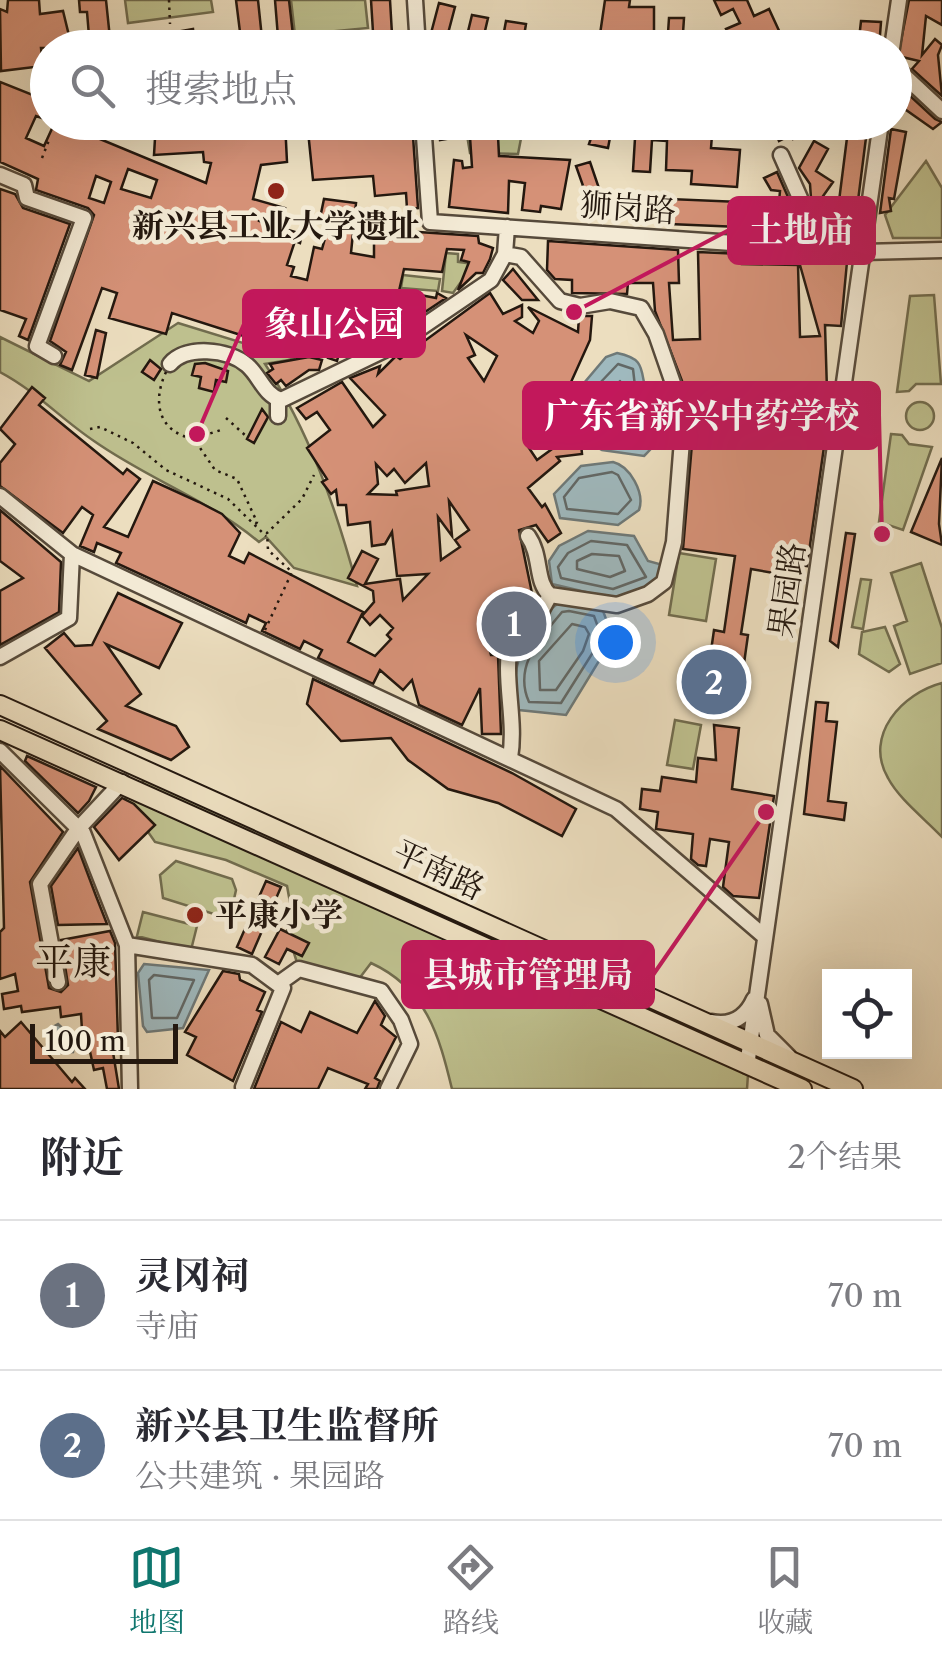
<!DOCTYPE html>
<html lang="zh">
<meta charset="utf-8">
<style>
body{margin:0;font-family:"Libre Caslon Text","Noto Serif SC",serif;background:#f7f7f7;color:#2b2b33}
.controls{position:absolute;right:30px;bottom:30px;display:grid;overflow:hidden;border-radius:0px;box-shadow:0 10px 40px #0002}
.controls button{width:90px;height:90px;display:grid;place-items:center;padding:0;border:0;border-bottom:2px solid #e1e1e2;background:#fff;color:#2b2b33;font:50px sans-serif}
.scale{position:absolute;left:30px;bottom:25px;width:148px;box-sizing:border-box;padding-left:10px;border:5px solid #24180f;border-top:0;font-size:28px;line-height:35px;white-space:nowrap;color:#24180f;-webkit-text-stroke:8px #f3ead5;paint-order:stroke}
.you{position:absolute;left:615px;top:642px;width:35px;height:35px;margin:-25px;border:8px solid #fff;border-radius:50%;background:#1a73e8;box-shadow:0 0 0 15px #1a73e833}
.badge{display:grid;place-items:center;width:65px;height:65px;border-radius:50%;background:#0f766e;color:#fff;font-size:32px;font-weight:700}
.pin{position:absolute;translate:-50% -50%;border:5px solid #fff;box-shadow:0 2px 10px #0006}
.list{margin:0;padding:0;list-style:none}
h2{display:flex;justify-content:space-between;align-items:center;height:130px;margin:0;padding:0 40px;font-size:42px}
h2 small{font-size:32px;font-weight:400;color:#7c7c81}
.list li{display:grid;grid-template-columns:65px 1fr auto;gap:30px;align-items:center;box-sizing:border-box;height:150px;padding:0 40px;border-top:2px solid #e1e1e2}
.list b{display:block;font-size:38px;white-space:nowrap}
.list p{margin:0;font-size:32px;white-space:nowrap;color:#7c7c81}
.list em{font-size:32px;font-style:normal;color:#7c7c81}
.icon{flex:none;width:55px;height:55px;fill:none;stroke:currentColor;stroke-width:2;stroke-linecap:round;stroke-linejoin:round}
.map{position:relative;flex:none;width:942px;height:1089px;overflow:hidden}
.search{position:absolute;background:#fff;box-shadow:0 10px 40px #0002;left:30px;right:30px;top:30px;height:110px;display:flex;align-items:center;gap:25px;box-sizing:border-box;padding:0 35px;border-radius:55px;color:#7c7c81;font-size:38px}
.sheet{height:430px;background:#fff}
nav{display:flex;justify-content:space-around;align-items:center;box-sizing:border-box;height:140px;border-top:2px solid #e1e1e2;background:#fff;font-size:28px;color:#7c7c81}
nav a{display:grid;justify-items:center;gap:5px}
nav .on{color:#0f766e}
.map>svg:first-child{display:block}
.green{fill:#bec08e;stroke:#716c4e;stroke-width:2.5}
.water{fill:#9fb9be;stroke:#6e7978;stroke-width:2.5}
.lines{fill:none;stroke-linecap:round;stroke-linejoin:round}
.shore{stroke:#626866;stroke-width:2.5}
.building{fill:#d59177;stroke:#24180f;stroke-width:2.5;fill-rule:evenodd}
.minor-casing{stroke:#564a3b;stroke-width:19}
.major-casing{stroke:#24180f;stroke-width:22}
.path{stroke:#24180f;stroke-width:2.5;stroke-dasharray:2.5 5;stroke-linecap:butt}
.minor{stroke:#f3ead5;stroke-width:14}
.major{stroke:#ecdebf;stroke-width:18}
.poi-dot{fill:#8f2418;stroke:#f3ead5;stroke-width:4}
.labels{text-anchor:middle;stroke-width:9;stroke-linejoin:round;paint-order:stroke}
.street-label{font-size:32px;fill:#24180f;stroke:#f3ead5}
.poi-label{font-size:32px;font-weight:bold;fill:#24180f;stroke:#f3ead5}
.quarter-label{font-size:38px;fill:#24180f;stroke:#f3ead5}
.leader{fill:none;stroke:#c2185b;stroke-width:4}
.callout-dot{fill:#c2185b;stroke:#f3ead5;stroke-width:4}
.callout{fill:#c2185b;stroke:#c2185b;stroke-width:4}
.callout-label{font-size:35px;text-anchor:middle;font-weight:bold;fill:#fff}
</style>
<div class="map">
<svg width="942" height="1089" viewBox="0 0 942 1089">
<rect width="100%" height="100%" fill="#ecdebf"/>
<filter id="stains"><feTurbulence type="fractalNoise" baseFrequency=".002" numOctaves="4"/><feColorMatrix values="0 0 0 0 .2 0 0 0 0 .09 0 0 0 0 .02 0 0 0 .5 -.17"/></filter>
<radialGradient id="worn" r=".72"><stop offset=".6" stop-color="#630" stop-opacity="0"/><stop offset="1" stop-color="#630" stop-opacity=".3"/></radialGradient>
<!-- green -->
<path class="green" d="M125 0H211L213 12 128 23Z
M291 0H365L368 28 295 35Z
M465 123H524L518 154 470 153Z
M926 161 942 188V238H893L885 215Z
M446 253 458 254V262L474 264 453 293 442 291Z
M403 275 440 279 438 291 401 288Z
M934 295 941 384H916L909 391 897 392 910 296Z
M178 323 295 359 265 364C309 431 336 508 357 586L294 568 266 537 259 542C209 500 148 479 94 441 61 419 36 391 0 372V337L89 381Z
M906 416a14 14 0 1 1 28 0a14 14 0 1 1-28 0Z
M891 434 902 435 909 444 932 447 903 530 879 522Z
M679 553 716 559 706 621 669 615Z
M921 563 942 628V663L910 674 894 626 907 621 891 573Z
M861 579 871 580 863 629 852 627Z
M885 627 900 664 889 672 859 654 862 632Z
M942 683V837C925 819 899 799 888 778 863 735 903 693 942 683Z
M675 720 701 725 693 769 667 765Z
M153 772 750 1045 747 1089H452C439 1035 426 988 371 963L355 984 299 969 287 931 291 908 287 886 226 860 155 842 125 799Z
M176 861 232 879 236 890 232 908 220 916 163 898 160 875Z
M143 912 197 926 191 950 137 936Z"/>
<!-- water -->
<path class="water" d="M617 353C646 359 640 369 646 392 654 421 675 427 644 456L602 450 572 433 568 402 606 357Z
M613 462C630 466 645 493 639 510L618 525 560 518 554 494 581 466Z
M588 531 634 536 648 561 663 565 655 584 615 599 552 584 549 561 559 546Z
M562 601 602 608 613 638 566 715 519 710C507 670 525 624 562 601Z
M144 964 209 970 183 1028 147 1032 143 1026 138 973Z
M58 1024 75 1040 73 1052 60 1053 47 1044 51 1028Z"/>
<g class="lines">
<!-- shore -->
<path class="shore" d="M618 364 633 369 636 395 651 421 638 447 610 441 581 426 579 405Z
M620 381 638 423 633 433 592 417Z
M612 472 618 475 631 500 618 514 567 509 564 497 579 478Z
M591 541 627 545 646 577 613 589 561 578 558 567 568 553Z
M592 554 619 556 625 571 610 577 577 569V561Z
M569 611 594 616 602 638 561 703 529 702C513 666 540 639 562 612Z
M572 624 585 627 589 634 583 651 556 690H540L539 661Z
M154 975 194 980 177 1018H152L149 980Z"/>
</g>
<!-- building -->
<path class="building" d="M8 0H39L40 14 63 11 72 48H41L43 66 1 71 0 9 7 12Z
M79 0H106L111 48H90L87 12H80Z
M236 0H258L263 48H242Z
M275 0H289L293 35 278 37Z
M371 0H390L392 34 405 33 406 48H374Z
M605 0H630L629 7H654V39H625L624 48H598Z
M714 0H747L754 16 769 9 787 48H735L726 29 740 23 733 9 721 15Z
M909 0H942V25L926 16 922 55 935 39 942 45 938 55 942 96 912 69 919 61 898 56Z
M439 3 455 7 446 41 430 37Z
M472 15 488 18 481 48H464Z
M669 18H684L682 48H667Z
M506 21 526 24 522 48H501Z
M861 21 881 22 879 48H858Z
M193 29 195 48H114V43Z
M894 81 935 119 942 122 933 129 906 110 894 109Z
M0 82 48 101V120L36 116 26 138 44 146 55 122H59L206 183 211 163 204 162 203 152 154 155 156 122H285L287 162 261 165 253 199 285 208 282 219 260 216 259 221 302 234 300 243 295 241 287 265 294 267 291 276 307 280 314 247 322 249 329 224 319 223 324 199 356 203 351 253 374 257V229L478 236 479 243 493 248 490 259 483 273H476L458 290 469 262 461 260 464 250 447 249 442 272 404 269 399 291 436 298 437 293 446 298 410 322 397 319 393 334 372 344 342 343 337 361 328 358 335 328 314 322 303 355 172 313 166 334 109 318 117 293 102 288 72 370 60 365 66 352 50 341 94 215 88 208 36 190 38 179 0 162ZM128 169 157 180 151 198 121 189ZM96 176 111 182 104 203 89 198Z
M379 122H412L418 208 407 209 406 193 375 196 373 176 313 180 308 131Z
M437 122H455L458 137 440 140Z
M535 122H613L608 148 589 144 591 138Z
M636 122H713L711 148 740 150 737 187 691 184 692 171 666 170 667 141 652 140 650 172 633 171Z
M771 122H818L793 139 791 135 779 141Z
M849 122H868L853 240 798 233 811 198 810 184 799 168 814 141 828 149 816 171 833 182 811 213 837 217Z
M891 129 906 132 894 199 889 198 891 211 880 213Z
M498 136 499 156 570 160 561 209 541 206 540 212 522 210 525 183 509 181 508 213 449 207 454 160 462 161 463 168 472 167 470 137Z
M590 162 606 209 593 214 576 166Z
M777 172 788 197 778 213 780 191 771 190 764 178Z
M0 189 15 194 23 208 70 224 28 340 19 336 26 319 0 310Z
M617 193 670 203V199L766 203 765 228 669 224 613 214Z
M548 241 678 250 679 283H669L673 340 700 339 698 252 742 254V264L798 265 800 337 820 336 798 258 847 262 841 326 825 325 828 423 812 424 811 418 694 426V412L655 311 653 283H628L627 294 572 293V280L555 279 547 270Z
M513 269 521 279 538 300H522L503 280Z
M490 293 503 314 522 305V317L515 321 533 333 539 321 528 307 578 332 579 316H592L590 340 567 391 562 388 561 416 525 442 537 460 552 449 553 428 565 429 564 445 581 443 582 454 557 457 560 461 528 488 542 507 545 504 561 533 548 542 536 525 519 530 534 603 529 612 507 623 500 639 485 632 491 655H498L501 734H482L480 688 462 725 419 705 412 680 403 690 380 670 373 684 318 658 322 650 304 641 300 649 262 631 266 623 249 615 246 623 116 563 121 553 97 543 94 552 80 546 93 515 82 507 63 533 0 486V463L15 444 0 429 32 387 45 398 39 405 123 474 127 469 140 479 104 527 128 537 153 481 199 502 222 514 240 533 229 556 244 563 249 553 363 612 348 642 375 656 391 639 387 635 393 628 380 615 370 625 362 616 374 602 373 591 348 578 362 551 378 559 365 584 400 579 403 600 428 574 397 576 392 532 385 544 372 546 370 522 348 525 346 505H338L336 490 331 494 322 482 327 479 307 448 330 430 317 412 306 419 297 408 342 382 373 427 385 415 350 378 380 366 378 374 396 356 400 359ZM466 335 497 356 484 381 468 358 475 355ZM426 463 429 486 396 491 397 495 368 494 378 484 376 464 387 476 394 469 405 483ZM449 501 469 530 455 540 460 547 441 560 438 517 452 536Z
M96 330 106 333 97 378 85 375Z
M309 357 322 360 319 370H309L286 386 281 380 276 384 267 373 273 369 270 364Z
M150 360 161 369 154 380 142 372Z
M205 363 228 371 226 382 216 380 214 392 199 388 201 377 192 375 195 364Z
M262 409 268 417 254 443 247 439Z
M693 432 824 447 807 566 793 564 791 576 751 569 741 634 748 635 738 706 684 699 689 663 709 665 714 630 724 632 735 556 683 549Z
M942 458 939 524 942 545 911 532Z
M0 510 61 562 59 612 0 645V591L23 578 0 561Z
M846 533 855 534 838 647 830 641Z
M118 593 182 623 159 668 106 644 141 694 126 706 176 726 189 747 171 760 98 729 107 721 45 648 64 633 75 646 92 645Z
M313 679 512 773 576 809 562 836 498 803 448 789 408 760 391 738 341 741 307 704Z
M816 702 828 703 826 721 837 722 828 801 846 803 844 820 804 814Z
M714 725 739 728 732 789 774 796 759 898 733 896 723 887 729 842 710 839 706 866 698 865 691 859 693 834 656 829 658 812 640 809 642 789 660 791 662 777 696 782 698 758 716 760Z
M27 756 96 787 89 801 78 813 25 761Z
M0 766 63 832 30 882 49 988 61 992 68 985 61 940 110 931 115 943 118 1040H111L119 1089H107L103 1068 94 1070 89 1047H83L81 1014 61 1017 60 1007 22 1012 21 1006 4 1009 2 994 18 991 15 974 0 979V932L4 928Z
M122 798 134 804 155 825 119 860 94 827Z
M78 848 96 896 107 924 58 925 51 886Z
M266 881 281 887 252 954 237 947Z
M280 929 309 943 302 956 287 949 279 964 265 957Z
M223 971 239 974 240 980 265 992 257 1010 262 1012 233 1081 187 1055 196 1037 185 1032Z
M375 1001 385 1016 381 1025 396 1037 375 1078 380 1081 377 1089H365L368 1084 328 1068 318 1089H254L281 1022 301 1032 310 1012 357 1033Z
M21 1022 72 1082 75 1078 85 1089H0V1031L5 1037Z"/>
<g class="lines">
<!-- minor casing -->
<g class="minor-casing">
<path id="minor" d="M415 0 418 48
M892 48 899 0
M894 66 942 111
M423 122 430 222 863 252 942 250
M781 155 800 198 790 213 786 246
M0 175 24 185 27 198 84 218 37 346 54 356
M505 254 521 257 560 301 580 306 610 301 641 308 656 334 684 415 674 542 664 582 648 594 617 605 550 595 537 619 512 635C501 676 517 717 510 758
M170 364C186 345 228 349 247 365 260 376 264 395 281 400L397 344 491 280 505 254 507 227
M278 400V416
M0 496 72 554 616 809 765 937
M528 536C542 556 535 582 550 595
M0 657 69 618 72 554
M0 751 83 833 127 945 252 965 283 988 243 1087
M127 945 130 1089
M58 982 40 884 78 829 122 782
M278 984 299 969 381 991 401 1020 410 1044 388 1089
M760 1004 767 1035 789 1057
M712 1022C732 1026 746 1017 754 999
M747 1066 881 122"/>
</g>
<!-- major casing -->
<g class="major-casing">
<path id="major" d="M0 705 853 1089
M0 730 802 1089"/>
</g>
<!-- path -->
<path class="path" d="M169 0 170 24
M42 158 49 140
M166 372C152 402 158 432 194 439L215 470 237 479 257 522 254 527
M226 418 246 436
M90 429 100 427 133 443 166 470 228 499 266 536
M196 438 221 430
M265 630 292 572 268 550 267 533 302 499 314 475"/>
<!-- minor -->
<use href="#minor" class="minor"/>
<!-- major -->
<use href="#major" class="major"/>
</g>
<!-- markers -->
<g class="poi-dot">
<circle cx="276" cy="191" r="10"/>
<circle cx="195" cy="915" r="10"/>
</g>
<g class="labels">
<!-- street labels -->
<g class="street-label">
<text transform="translate(628 208) rotate(4)" y="11">狮岗路</text>
<text transform="translate(787 590) rotate(-82)" y="11">果园路</text>
<text transform="translate(439 870) rotate(25)" y="11">平南路</text>
</g>
<!-- poi labels -->
<g class="poi-label">
<text x="276" y="237">新兴县工业大学遗址</text>
<text x="215" y="926" text-anchor="start">平康小学</text>
</g>
<!-- quarter labels -->
<g class="quarter-label">
<text x="73" y="975">平康</text>
</g>
</g>
<!-- callouts -->
<path class="leader" d="M574 312L729 230M197 434L244 324M882 534L879 415M766 812L653 975"/>
<g class="callout-dot">
<circle cx="574" cy="312" r="10"/>
<circle cx="197" cy="434" r="10"/>
<circle cx="882" cy="534" r="10"/>
<circle cx="766" cy="812" r="10"/>
</g>
<g class="callout">
<rect x="729" y="198" width="145" height="65" rx="10"/>
<rect x="244" y="291" width="180" height="65" rx="10"/>
<rect x="524" y="383" width="355" height="65" rx="10"/>
<rect x="403" y="942" width="250" height="65" rx="10"/>
</g>
<g class="callout-label">
<text x="801" y="242">土地庙</text>
<text x="334" y="336">象山公园</text>
<text x="702" y="428">广东省新兴中药学校</text>
<text x="528" y="987">县城市管理局</text>
</g>
<rect width="100%" height="100%" filter="url(#stains)"/>
<rect width="100%" height="100%" fill="url(#worn)"/>
</svg>
<div class="controls">
<button><svg class="icon" aria-label="locate" viewBox="0 0 24 24"><circle cx="12" cy="12" r="6"/><path d="M12 2v4M12 18v4M2 12h4M18 12h4"/></svg></button>
</div>
<div class="scale">100 m</div>
<div class="you"></div>
<div class="pin badge" style="left:514px;top:624px;background:#6b7280">1</div>
<div class="pin badge" style="left:714px;top:682px;background:#5c6f8a">2</div>
<div class="search"><svg class="icon" aria-label="search" viewBox="0 0 24 24"><circle cx="10" cy="10" r="6"/><path d="M15 15l6 6"/></svg>搜索地点</div>
</div>
<section class="sheet">
<h2>附近<small>2个结果</small></h2>
<ul class="list">
<li><span class="badge" style="background:#6b7280">1</span><div><b>灵冈祠</b><p>寺庙</p></div><em>70 m</em></li>
<li><span class="badge" style="background:#5c6f8a">2</span><div><b>新兴县卫生监督所</b><p>公共建筑 · 果园路</p></div><em>70 m</em></li>
</ul>
</section>
<nav>
<a class="on"><svg class="icon" aria-label="map" viewBox="0 0 24 24"><path d="M3 6l6-2 6 2 6-2v14l-6 2-6-2-6 2zM9 4v14M15 6v14"/></svg>地图</a>
<a><svg class="icon" aria-label="directions" viewBox="0 0 24 24"><path d="M12 3l9 9-9 9-9-9zM9 14v-3h6M13 9l2 2-2 2"/></svg>路线</a>
<a><svg class="icon" aria-label="saved" viewBox="0 0 24 24"><path d="M7 4h10v16l-5-4-5 4z"/></svg>收藏</a>
</nav>
